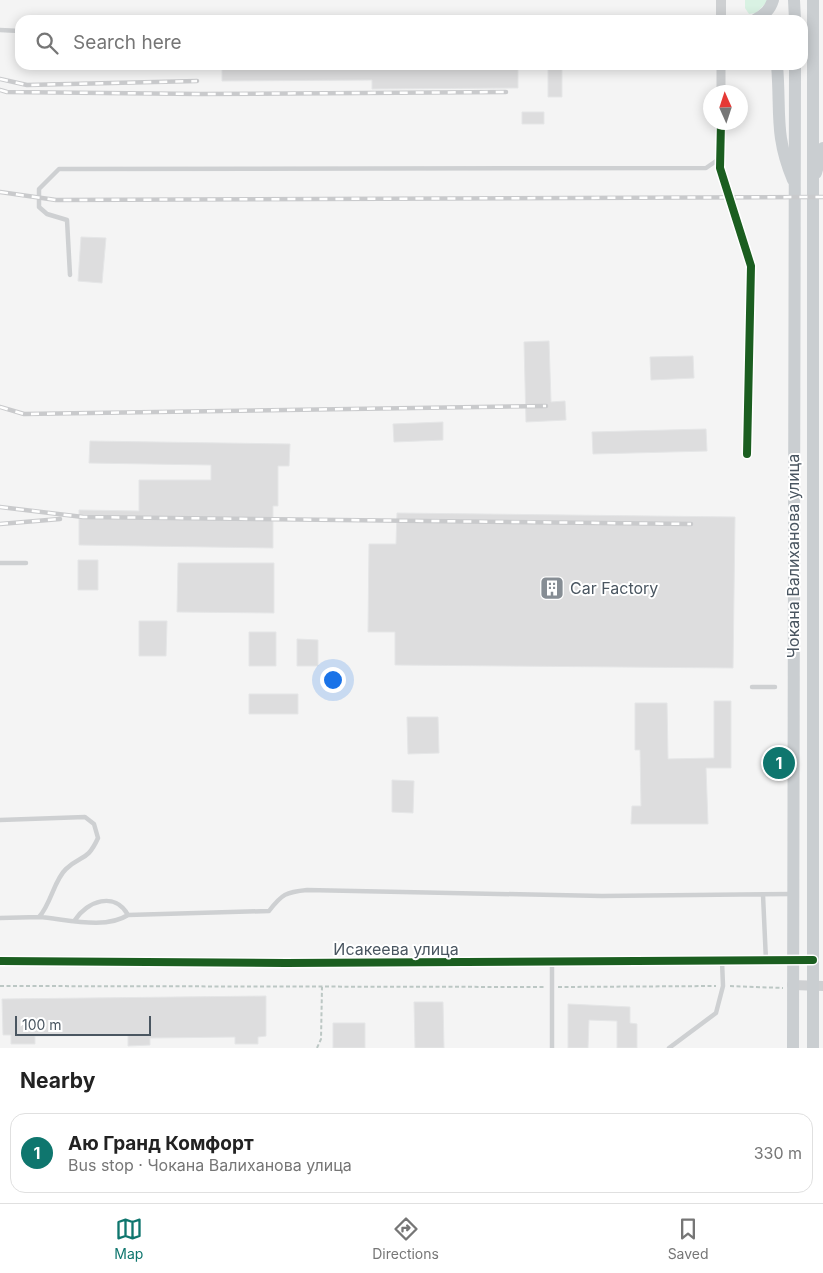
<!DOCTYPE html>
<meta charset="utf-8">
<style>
body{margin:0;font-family:Inter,sans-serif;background:#f6f6f6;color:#222}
.compass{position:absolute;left:703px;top:85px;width:45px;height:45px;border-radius:50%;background:#fff;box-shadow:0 2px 12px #0003;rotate:357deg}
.scale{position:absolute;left:15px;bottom:12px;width:136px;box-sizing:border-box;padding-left:5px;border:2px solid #4a5661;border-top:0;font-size:14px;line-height:18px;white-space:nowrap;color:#4a5661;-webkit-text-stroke:4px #fff;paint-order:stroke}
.you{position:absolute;left:332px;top:679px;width:18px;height:18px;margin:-12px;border:4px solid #fff;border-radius:50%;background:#1a73e8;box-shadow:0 0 0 8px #1a73e833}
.badge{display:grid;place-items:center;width:32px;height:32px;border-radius:50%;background:#0f766e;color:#fff;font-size:16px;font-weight:700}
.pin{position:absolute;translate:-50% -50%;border:2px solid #fff;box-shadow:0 1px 5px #0006}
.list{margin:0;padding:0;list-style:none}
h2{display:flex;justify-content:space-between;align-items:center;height:65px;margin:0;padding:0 20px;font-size:21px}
h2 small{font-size:16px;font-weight:400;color:#767676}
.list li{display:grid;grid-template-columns:32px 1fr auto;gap:15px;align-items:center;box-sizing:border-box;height:80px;margin:0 10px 10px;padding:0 10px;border:1px solid #e0e0e0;border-radius:15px}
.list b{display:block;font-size:19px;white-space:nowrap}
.list p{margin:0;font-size:16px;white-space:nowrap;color:#767676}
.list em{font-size:16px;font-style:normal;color:#767676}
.icon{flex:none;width:28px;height:28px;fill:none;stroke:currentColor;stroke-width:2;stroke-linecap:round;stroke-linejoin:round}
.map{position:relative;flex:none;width:823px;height:1048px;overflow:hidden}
.search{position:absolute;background:#fff;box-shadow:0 2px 12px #0003;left:15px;right:15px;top:15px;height:55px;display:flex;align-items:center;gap:12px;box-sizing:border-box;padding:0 18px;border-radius:15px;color:#767676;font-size:19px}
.sheet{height:155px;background:#fff}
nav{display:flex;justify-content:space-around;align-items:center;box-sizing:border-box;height:70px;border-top:1px solid #e0e0e0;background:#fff;font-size:14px;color:#767676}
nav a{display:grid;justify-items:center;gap:2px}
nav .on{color:#0f766e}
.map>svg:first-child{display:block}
.green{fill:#d9f2e3}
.building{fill:#ddddde;stroke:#e5e6e7}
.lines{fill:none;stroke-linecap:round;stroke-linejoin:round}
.path{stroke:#bcc7c4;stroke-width:2;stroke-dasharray:4 2.5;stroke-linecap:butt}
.service{stroke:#ced0d2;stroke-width:4.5}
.minor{stroke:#ced0d2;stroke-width:9}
.tertiary{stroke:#ced0d2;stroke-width:10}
.primary{stroke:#caced1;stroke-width:12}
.rail-casing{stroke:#c9cacc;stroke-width:4.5}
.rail{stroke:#fff;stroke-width:2.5;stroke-dasharray:8;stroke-linecap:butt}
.cycleway-casing{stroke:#fff;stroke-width:11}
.cycleway{stroke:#1b5e20;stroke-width:8}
.labels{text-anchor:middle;stroke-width:4;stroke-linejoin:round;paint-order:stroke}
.street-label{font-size:16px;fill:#4a5661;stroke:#fff}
.poi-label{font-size:16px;fill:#4a5661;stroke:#fff;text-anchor:start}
</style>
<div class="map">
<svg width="823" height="1048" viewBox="0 0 823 1048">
<rect width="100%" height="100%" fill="#f4f4f4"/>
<!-- green -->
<path class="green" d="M745 0H769L756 13 749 14 745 8Z"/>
<!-- building -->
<path class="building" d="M222 65H518V88L372 89V80L222 81Z
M548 65H562V97H548Z
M522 112H544V124H522Z
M81 237 106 238 102 283 78 281Z
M549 341 551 402 565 401 566 420 526 422 524 342Z
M693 356 694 378 651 380 650 357Z
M443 422V440L394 442 393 424Z
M706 429 707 451 593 454 592 432Z
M90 441 290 444 289 466H278V506H273V548L79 545V510L139 511V480H211V465L89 463Z
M397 513 735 517 733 668 395 665V632H368L369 544H396Z
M78 560H98V590H78Z
M178 563H274V613L177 612Z
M139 621H167L166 656H139Z
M249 632H276V666H249Z
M297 639 318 640V666H297Z
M249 694H298V714H249Z
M714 701H731V768H706L708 824H631L632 806H641L640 750H635V703H667L668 759 714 758Z
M407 717H438L439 753 408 754Z
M392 780 414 781 413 813 392 812Z
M266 996V1036L258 1037V1044H235V1037L150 1038V1045L128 1046V1035L35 1036V1044H11V1035H3L2 999Z
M414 1002H443L444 1048H415Z
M568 1004 630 1007V1023L637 1024V1048H617V1021L589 1020 588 1048H568Z
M333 1023H365V1048H333Z"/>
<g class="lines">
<!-- path -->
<path class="path" d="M0 986 546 987
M730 986 783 988
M558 987 716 986
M317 1048 321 1039 322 987"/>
<!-- service -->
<path class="service" d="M0 30 20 31
M70 275 67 220 47 214 39 207V189L59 169 706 168 719 159
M0 563H26
M752 687H775
M0 820 85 817 94 824 98 838C87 862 82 854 66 869 54 880 51 904 39 917L0 918
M763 895 766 961
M39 917C66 919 105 930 128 915L269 911C282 894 286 892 307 890L602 896 792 894
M75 920C87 901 115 891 128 915
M552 962V1048
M669 1048 716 1013 723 986 722 961"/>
<!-- minor -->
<path class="minor" d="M721 92V65
M721 122 720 168 751 266 747 454
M0 961 286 963 813 960"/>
<!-- tertiary -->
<path class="tertiary" d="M721 0V20
M792 985 823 986"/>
<!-- primary -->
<path class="primary" d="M794 0 795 20
M813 0V1048
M755 20C764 15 770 10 773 0
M777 65C781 111 774 135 793 180
M816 173 823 148
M793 1048 795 65"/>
<!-- rail casing -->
<g class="rail-casing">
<path id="rail" d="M0 79 27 85 197 81
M0 90 7 92 200 94 506 92
M0 192 56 200 823 197
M0 407 24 414 546 406
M0 507 83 517 691 524
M0 524 60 519"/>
</g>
<!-- rail -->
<use href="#rail" class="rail"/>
<!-- cycleway casing -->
<g class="cycleway-casing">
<path id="cycleway" d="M721 122 720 168 751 266 747 454
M0 961 286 963 813 960"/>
</g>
<!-- cycleway -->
<use href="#cycleway" class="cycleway"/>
</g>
<!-- icons -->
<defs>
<g id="building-square" transform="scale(1.25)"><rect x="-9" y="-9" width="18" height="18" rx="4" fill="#868d94" stroke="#fff"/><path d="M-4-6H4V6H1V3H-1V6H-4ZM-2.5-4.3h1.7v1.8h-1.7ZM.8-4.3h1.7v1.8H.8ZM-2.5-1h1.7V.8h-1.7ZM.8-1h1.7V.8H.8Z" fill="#fff"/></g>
</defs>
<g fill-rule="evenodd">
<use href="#building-square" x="552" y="588"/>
</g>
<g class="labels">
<!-- street labels -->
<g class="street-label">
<text transform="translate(793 556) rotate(-90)" y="6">Чокана Валиханова улица</text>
<text x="396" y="955">Исакеева улица</text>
</g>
<!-- poi labels -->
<g class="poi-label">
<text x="570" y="594">Car Factory</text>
</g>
</g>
</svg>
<svg class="compass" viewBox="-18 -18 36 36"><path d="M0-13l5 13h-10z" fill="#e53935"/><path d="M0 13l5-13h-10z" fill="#767676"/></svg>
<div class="scale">100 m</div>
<div class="you"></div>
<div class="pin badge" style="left:779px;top:763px">1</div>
<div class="search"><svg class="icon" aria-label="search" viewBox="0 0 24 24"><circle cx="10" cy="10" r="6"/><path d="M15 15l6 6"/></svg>Search here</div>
</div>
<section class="sheet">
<h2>Nearby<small></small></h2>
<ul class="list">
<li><span class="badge">1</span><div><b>Аю Гранд Комфорт</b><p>Bus stop · Чокана Валиханова улица</p></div><em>330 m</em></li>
</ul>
</section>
<nav>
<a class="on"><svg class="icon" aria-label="map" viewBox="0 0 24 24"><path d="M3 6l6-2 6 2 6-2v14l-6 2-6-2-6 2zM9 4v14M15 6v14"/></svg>Map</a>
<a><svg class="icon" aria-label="directions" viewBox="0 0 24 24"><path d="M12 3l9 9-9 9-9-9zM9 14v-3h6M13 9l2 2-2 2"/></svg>Directions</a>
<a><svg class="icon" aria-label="saved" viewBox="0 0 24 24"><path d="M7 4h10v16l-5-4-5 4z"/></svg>Saved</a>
</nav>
